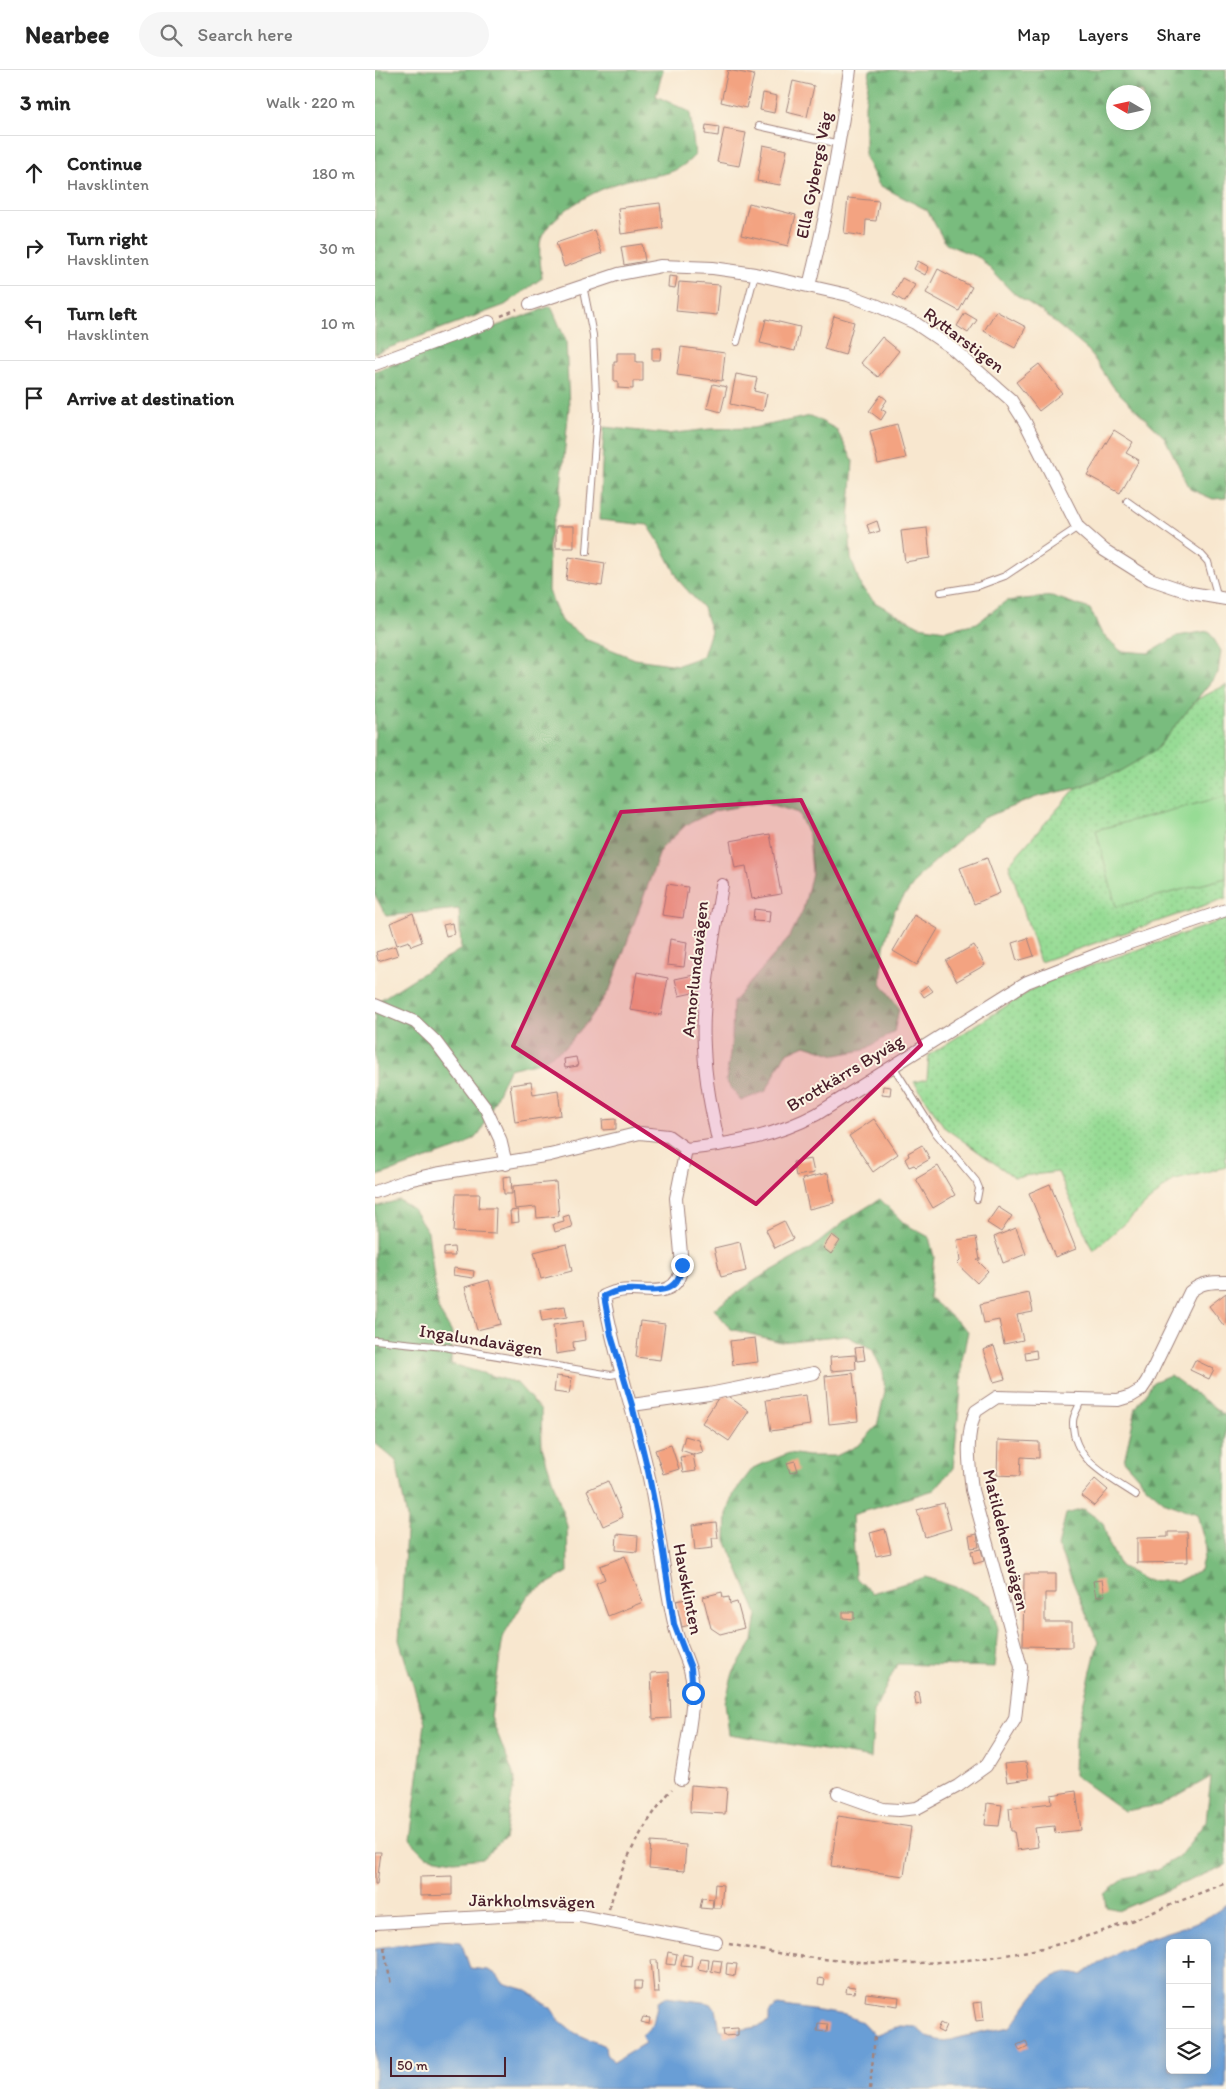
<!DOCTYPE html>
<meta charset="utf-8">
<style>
body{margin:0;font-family:Itim,sans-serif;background:#f6f6f6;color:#222}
.controls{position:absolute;right:15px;bottom:15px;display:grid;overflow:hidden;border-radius:8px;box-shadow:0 2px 12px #0003}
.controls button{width:45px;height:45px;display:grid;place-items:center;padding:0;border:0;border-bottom:1px solid #e0e0e0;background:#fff;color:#222;font:25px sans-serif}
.compass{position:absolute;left:731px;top:15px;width:45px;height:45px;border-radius:50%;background:#fff;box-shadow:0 2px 12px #0003;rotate:279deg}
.scale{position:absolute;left:15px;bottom:12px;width:116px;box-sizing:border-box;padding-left:5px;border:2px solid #4a1f2b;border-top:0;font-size:14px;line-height:18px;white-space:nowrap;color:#4a1f2b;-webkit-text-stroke:4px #fcf5e5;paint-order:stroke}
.stop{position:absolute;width:15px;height:15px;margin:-11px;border:4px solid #1a73e8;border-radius:50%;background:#fff}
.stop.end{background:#1a73e8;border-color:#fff;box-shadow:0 1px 5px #0008}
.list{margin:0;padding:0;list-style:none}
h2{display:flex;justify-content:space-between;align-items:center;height:65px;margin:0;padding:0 20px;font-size:21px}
h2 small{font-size:16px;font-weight:400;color:#767676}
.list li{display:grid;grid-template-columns:32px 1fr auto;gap:15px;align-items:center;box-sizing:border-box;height:75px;padding:0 20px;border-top:1px solid #e0e0e0}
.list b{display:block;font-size:19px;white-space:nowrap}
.list p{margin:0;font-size:16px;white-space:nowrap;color:#767676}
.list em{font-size:16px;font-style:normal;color:#767676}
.icon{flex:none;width:28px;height:28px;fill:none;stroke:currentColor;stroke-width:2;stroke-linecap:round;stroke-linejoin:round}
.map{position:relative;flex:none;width:851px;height:2019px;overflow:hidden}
header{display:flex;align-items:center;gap:30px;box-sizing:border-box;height:70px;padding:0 25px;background:#fff;border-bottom:1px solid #e0e0e0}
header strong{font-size:24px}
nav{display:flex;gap:28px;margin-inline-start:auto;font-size:18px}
.search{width:350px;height:45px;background:#f6f6f6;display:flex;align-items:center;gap:12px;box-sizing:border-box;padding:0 18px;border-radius:28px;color:#767676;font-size:19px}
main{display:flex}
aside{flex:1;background:#fff}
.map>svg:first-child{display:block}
.grass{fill:url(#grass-dots);stroke:#707e60}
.forest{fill:url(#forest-firs);stroke:#626e54;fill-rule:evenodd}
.pitch{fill:#97dc95;stroke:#707e60}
.water{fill:#699ed6;stroke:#5a5e80;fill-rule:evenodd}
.building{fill:#f3a381}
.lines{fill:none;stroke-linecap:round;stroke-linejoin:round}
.lane-casing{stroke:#a1837d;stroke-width:8}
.street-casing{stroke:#a1837d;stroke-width:14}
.path{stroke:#a1837d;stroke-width:2.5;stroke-dasharray:4 4;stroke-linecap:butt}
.lane{stroke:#fff;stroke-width:6}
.street{stroke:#fff;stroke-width:12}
.route{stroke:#1a73e8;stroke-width:6}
.marked{fill:#c2185b;fill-opacity:0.2;stroke:#c2185b;stroke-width:4;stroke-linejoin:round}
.labels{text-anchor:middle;stroke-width:4;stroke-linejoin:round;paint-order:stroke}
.street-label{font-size:18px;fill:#4a1f2b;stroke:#fcf5e5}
</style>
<header>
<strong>Nearbee</strong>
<div class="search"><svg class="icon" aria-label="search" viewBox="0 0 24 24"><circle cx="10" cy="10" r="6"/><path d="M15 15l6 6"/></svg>Search here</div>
<nav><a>Map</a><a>Layers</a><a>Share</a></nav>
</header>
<main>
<aside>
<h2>3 min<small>Walk · 220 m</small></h2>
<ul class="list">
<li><svg class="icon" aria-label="ahead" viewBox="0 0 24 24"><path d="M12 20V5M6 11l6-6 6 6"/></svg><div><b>Continue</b><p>Havsklinten</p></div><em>180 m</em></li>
<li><svg class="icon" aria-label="right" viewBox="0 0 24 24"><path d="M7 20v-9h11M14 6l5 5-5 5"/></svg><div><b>Turn right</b><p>Havsklinten</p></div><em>30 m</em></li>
<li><svg class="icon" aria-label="left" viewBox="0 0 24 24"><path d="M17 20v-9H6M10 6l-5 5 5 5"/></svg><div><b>Turn left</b><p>Havsklinten</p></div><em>10 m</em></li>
<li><svg class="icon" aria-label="arrive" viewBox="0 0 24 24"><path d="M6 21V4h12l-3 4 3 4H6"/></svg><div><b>Arrive at destination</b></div></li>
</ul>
</aside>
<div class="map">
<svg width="851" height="2019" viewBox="0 0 851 2019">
<defs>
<pattern id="grass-dots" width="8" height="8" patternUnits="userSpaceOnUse" patternTransform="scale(1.25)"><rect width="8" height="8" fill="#97dc95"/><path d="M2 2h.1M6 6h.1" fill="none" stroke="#84bc81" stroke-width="1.8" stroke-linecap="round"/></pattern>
<pattern id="forest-firs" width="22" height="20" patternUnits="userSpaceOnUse" patternTransform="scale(1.25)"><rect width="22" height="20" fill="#79bc7e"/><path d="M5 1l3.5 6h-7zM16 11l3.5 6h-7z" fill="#659867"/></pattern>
</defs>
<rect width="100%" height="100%" fill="#fcf5e5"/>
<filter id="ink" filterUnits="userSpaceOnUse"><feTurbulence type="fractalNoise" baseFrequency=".02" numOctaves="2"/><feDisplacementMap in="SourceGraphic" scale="10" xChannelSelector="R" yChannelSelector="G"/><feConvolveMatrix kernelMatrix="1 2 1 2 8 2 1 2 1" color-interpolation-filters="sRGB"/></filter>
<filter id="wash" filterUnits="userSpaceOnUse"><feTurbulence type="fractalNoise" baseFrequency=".0096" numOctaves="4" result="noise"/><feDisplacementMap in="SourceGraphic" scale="20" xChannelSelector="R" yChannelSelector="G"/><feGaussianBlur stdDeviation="1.12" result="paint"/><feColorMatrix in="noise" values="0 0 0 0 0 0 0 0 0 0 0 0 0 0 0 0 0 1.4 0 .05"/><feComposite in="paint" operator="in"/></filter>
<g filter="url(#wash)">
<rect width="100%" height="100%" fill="#f8e7cf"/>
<!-- grass -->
<path class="grass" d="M851 615V828L665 892 634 794 701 718 745 701 802 652 823 629Z
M851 849V1097L797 1111 718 1181 683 1102 639 1107 570 1058 539 1012 552 1009 554 985 669 912Z"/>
<!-- forest -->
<path class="forest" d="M0 0H288L281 26 315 42 320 85C299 107 284 104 257 109 229 115 176 141 166 169 163 180 166 197 167 208L130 235 0 283Z
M495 0H851V428L838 429 815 419 790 368 739 318 714 281 666 241 637 222 605 188 571 174 552 140 504 115 490 87V35ZM738 22H768V52H738Z
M176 236 191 271 194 337 185 427 174 470 173 521 186 551 215 571 260 589 303 595 328 586 336 561 328 538 305 512 286 475 273 455 224 450 229 357 292 364 335 359 378 358 436 346 461 359 478 390 474 454 476 488 486 517 501 533 544 556 570 560 602 553 631 531 677 526 715 539 727 564 746 581 774 583 802 566 834 561 846 581 843 603 780 681 745 701 701 718 662 727 608 748 545 805 519 841 509 877 506 913 524 938 519 962 489 980 461 985 430 975 410 984 391 1021 366 1031 351 1011 357 970 358 932 414 868 428 840 437 803 434 765 423 743 389 732 339 741 311 755 286 779 235 919 214 950 190 977 165 992 134 999 105 1063 89 1076 0 1107V933L86 879 84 839 11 846 0 825V301Z
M505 1129 530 1154 554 1167 559 1187 554 1227 593 1261 587 1290 586 1320 578 1398 559 1420 477 1445 480 1507 497 1523 551 1507 592 1521 616 1535 623 1559 619 1597 522 1594 499 1642 496 1688 354 1664 350 1632 358 1603 378 1571 382 1544 351 1470 352 1444 359 1423 378 1398 414 1383 433 1386H461L484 1375 502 1356 510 1321 508 1302 497 1279 470 1265 406 1272 356 1259 339 1239 382 1209 437 1178 474 1148Z
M24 1130 38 1139 53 1162 63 1239 77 1263 76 1294 142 1313 166 1340 167 1377 192 1456 193 1502 153 1525 128 1567 116 1647 140 1709 129 1769 108 1788 79 1791 51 1786 35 1770 50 1653 24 1570 32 1448 21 1391 0 1373V1137Z
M795 1305 851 1346V1795L745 1840 731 1837 729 1824 751 1808 783 1799 804 1787 831 1751 836 1707 785 1735 749 1741 699 1705 700 1668 723 1572 683 1476 691 1444 709 1439 728 1453 734 1474 745 1496 770 1510 801 1512 825 1500 831 1477 822 1444 791 1433 772 1417 749 1391 761 1338 778 1312Z"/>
<!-- pitch -->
<path class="pitch" d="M851 726V808L741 837 721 760Z"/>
<!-- water -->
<path class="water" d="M851 1834V2019H0V1878L63 1870 86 1872 95 1898 113 1900 121 1904 128 1913 151 1920 176 1938 184 1950 200 1963 230 1976 231 1983 239 1992 270 1973 267 1966 278 1954 283 1931 291 1927 334 1933 341 1939 345 1960C362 1960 379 1960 394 1952V1943L403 1935 470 1945 487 1952 500 1966 525 1956 541 1957 552 1967 570 1972 586 1967 635 1957C653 1937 673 1891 707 1905 729 1888 753 1877 778 1867 802 1858 833 1852 851 1834ZM795 1873H832V2000H795Z"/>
<g id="blocks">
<!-- building -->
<path class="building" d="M353 0 379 5 371 38 346 32Z
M418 11 439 16 432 47 411 42Z
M388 23 402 26 399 43 385 40Z
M331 55 344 57 343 66 330 64Z
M349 59 371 63 364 96 342 92Z
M388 75 412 80 405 115 382 111Z
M473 128 504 131 501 151 491 150 490 166 469 163Z
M285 133 288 158 246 164 243 138Z
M374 133 421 145 413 176 366 165Z
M219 160 227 183 189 197 181 173Z
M267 174 270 191 249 195 246 177Z
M543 191 554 197 550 205 539 199Z
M563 199 597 217 584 241 551 223Z
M294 206 302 207 300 218 293 217Z
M527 208 540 215 530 232 518 225Z
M304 212 345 215 342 245 301 241Z
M621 241 651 257 640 278 609 261Z
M590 243 602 250 593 263 582 256Z
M459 246 479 252 470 285 449 279Z
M391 249 425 257 420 281 385 273Z
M507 267 524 281 503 307 486 293Z
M306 277 350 283 347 311 302 305Z
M277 278H286L285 290H277Z
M242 283H261V292H268V311H258V319L243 318V311H239V292H242Z
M664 294 687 323 664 341 641 312Z
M361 304 382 308 379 321 392 324 388 341 355 334Z
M338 314 352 317 346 342 332 338Z
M506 325 512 330 506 339 511 342 506 350 494 341Z
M522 354 531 388 503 394 495 361Z
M739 360 758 372 751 383 764 390 745 423 712 405Z
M502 451 505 461 495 464 492 455Z
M181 456H199V478H181Z
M552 458 555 488 530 492 526 461Z
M194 487 230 493 227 516 191 510Z
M395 764 406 824 377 829 371 796 360 798 355 771Z
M612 788 625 823 599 834 585 798Z
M292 814 313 817 308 848 287 845Z
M379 839 395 841 394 852 378 851Z
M38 843 47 872 36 876 34 871 22 875 15 853Z
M539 845 563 859 542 895 518 881Z
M77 853 79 864 71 866 68 855Z
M653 868 659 886 642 891 637 873Z
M295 869 312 872 309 897 292 895Z
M599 875 610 895 582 911 571 891Z
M20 876 23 885 3 891 1 882Z
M262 902 293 908 286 945 255 940Z
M319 905 322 922 304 926 300 909Z
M553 915 558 921 549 927 545 921Z
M201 987 203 996 190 998 189 989Z
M156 1012 158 1024 183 1020 186 1045 140 1052 135 1015Z
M508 1016 516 1017 515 1025 507 1024Z
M241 1049V1059L228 1060 227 1050Z
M499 1049 523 1084 498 1102 474 1066Z
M547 1075 555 1089 541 1097 539 1095 534 1097 530 1089 534 1086 533 1083Z
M436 1089 439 1103 421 1106 418 1092Z
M563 1096 580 1125 558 1138 541 1109Z
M453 1103 459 1133 434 1139 427 1109Z
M136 1106 137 1124H129L128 1107Z
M181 1112 184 1146 162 1148 161 1137 140 1139 138 1116Z
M675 1114 701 1179 680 1187 654 1123Z
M81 1124H105L104 1138H121L120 1164 79 1162Z
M623 1137 637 1146 626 1162 612 1153Z
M143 1140 144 1152 136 1153 135 1141Z
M194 1145 197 1157 180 1162 178 1154 189 1151 188 1147Z
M409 1151 418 1169 400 1178 391 1160Z
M641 1158 651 1184 628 1193 619 1167Z
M457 1165 465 1171 456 1184 448 1178Z
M601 1167 605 1190H602L613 1201 602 1213 582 1194 585 1191 582 1170Z
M365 1172 371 1201 346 1207 339 1178Z
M191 1174 197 1201 166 1209 159 1182Z
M79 1177 80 1186H69V1178Z
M79 1198 99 1201 98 1208 78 1205Z
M114 1210 126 1254 102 1260 90 1217Z
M654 1223 658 1242 642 1245 648 1270 629 1274 624 1250 609 1253 605 1234Z
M851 1223V1254L849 1256 834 1236Z
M190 1236 192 1247 167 1251 165 1240Z
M208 1251 210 1270 198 1272 199 1281 181 1284 178 1255Z
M265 1251 290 1254 285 1290 261 1287Z
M380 1268 383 1292 358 1295 355 1271Z
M619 1276 630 1309 619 1312 608 1280Z
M488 1277 490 1290 482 1291 480 1278Z
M661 1280 662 1288 651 1290 650 1282Z
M480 1285 481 1299 456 1301 455 1287Z
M820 1290 839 1299 834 1309 815 1300Z
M478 1303 483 1351 454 1354 450 1306Z
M181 1306 197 1308 194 1324 179 1322Z
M347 1322 374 1341 354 1371 327 1353Z
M431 1325 435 1355 396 1361 391 1330Z
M310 1366 324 1370 328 1383 320 1385 306 1380Z
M623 1370 664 1372V1388L646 1387 645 1406 622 1405Z
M296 1375 304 1399 288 1404 280 1380Z
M318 1385 321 1401 308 1403 305 1387Z
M420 1391 423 1401 415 1403 412 1393Z
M720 1409 733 1420 719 1436 706 1426Z
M233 1411 248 1447 228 1456 212 1420Z
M569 1433 576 1459 550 1467 542 1440Z
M341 1452 343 1468H337L338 1478 320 1480 317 1455Z
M510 1459 516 1483 501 1486 495 1463Z
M793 1462H812L813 1492 762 1493V1468L793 1467Z
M242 1464 263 1466 262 1482 241 1480Z
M602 1464 604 1477 596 1478 594 1466Z
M606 1479 609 1491 599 1494 596 1481Z
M250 1486 268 1532 233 1546 221 1513 230 1509 225 1496Z
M649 1504H681V1523H670V1552H697V1577L648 1576Z
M727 1510 730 1525 721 1527 718 1511Z
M347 1522 348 1528 354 1527 355 1534 362 1532 369 1558 345 1564 336 1558 328 1527Z
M316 1528 322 1553 307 1557 301 1531Z
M468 1542H479V1549L468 1548Z
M294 1602 296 1648 278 1649 276 1603Z
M544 1622 546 1634 541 1635 539 1623Z
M651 1692 654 1709 632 1712 629 1694Z
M316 1715 352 1718 350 1744 315 1742Z
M701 1721 706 1760 680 1763 679 1756 660 1758 663 1777 642 1780 639 1761H636L634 1738 677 1733 676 1725Z
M612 1733 627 1735 624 1756 610 1755Z
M463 1746 536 1757 529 1806 456 1796Z
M276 1772 311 1775 309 1801 274 1798Z
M0 1782H6L2 1814H0Z
M77 1806V1825L45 1826V1807Z
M340 1814 348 1815 346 1838H338Z
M327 1828 338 1829 337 1839 325 1838Z
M293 1882 302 1884 300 1895 291 1894Z
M308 1884 317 1886 316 1897 306 1896Z
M325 1888 334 1889 333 1901 323 1899Z
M276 1890H282L284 1923H279Z
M338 1890 347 1891 345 1903 336 1901Z
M352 1893 362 1894 360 1906 351 1904Z
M444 1908 450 1909 449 1916 443 1915Z
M260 1911H267L266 1919H260Z
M472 1916 480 1917 479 1923 471 1922Z
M491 1923 524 1927 523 1936 490 1931Z
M607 1932 609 1950 601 1951 598 1933Z
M268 1947 275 1948 274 1954 266 1952Z
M443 1953 453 1954 452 1962 442 1961Z
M565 1953 571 1956 568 1963 562 1960Z
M363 1958V1965L349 1966 348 1959Z
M651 1971 653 1977 645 1981 642 1975Z"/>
</g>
</g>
<g filter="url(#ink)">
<use href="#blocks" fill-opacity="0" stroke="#a1837d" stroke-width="1"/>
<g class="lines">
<!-- lane casing -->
<g class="lane-casing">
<path id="lane" d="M384 56 465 74
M208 215 218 265 222 345 212 482
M362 272 380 204
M752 431 825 483 833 492 843 528
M566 522 603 516 630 506 703 457
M518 996 559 1061 601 1111 604 1118 602 1129
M0 1270 69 1277 236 1305 246 1303
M705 1330C705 1338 698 1343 698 1352 697 1390 733 1406 761 1425"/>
</g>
<!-- street casing -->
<g class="street-casing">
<path id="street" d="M434 216C452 144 465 73 475 0
M155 234 244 204 286 196 338 198 380 204 473 225 503 236 540 253 577 278 636 330 650 352 703 457 729 480 775 509 816 523 851 529
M0 294 114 252
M0 935 40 952 60 971 111 1039 125 1069 131 1094
M344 1075C337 1043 330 1010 329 977 326 924 339 868 347 815
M0 1122 33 1110 60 1104 175 1085 265 1063 293 1066 311 1079C358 1074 401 1066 442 1044L652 912 731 881 851 840
M257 1335 334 1324 439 1303
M306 1709C310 1681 317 1651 318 1622 318 1592 304 1580 299 1553 288 1504 284 1453 273 1403 260 1344 239 1287 229 1226 234 1224 238 1222 244 1221 269 1216 302 1234 307 1195L301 1128 311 1079
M463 1723 508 1739 524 1740 542 1738 583 1716 611 1696 640 1649 646 1597 597 1420C594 1394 590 1365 601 1341L622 1327 743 1330 756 1326 766 1320 772 1311 815 1222C826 1212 837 1212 851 1212
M0 1853 145 1845 205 1846 341 1872"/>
</g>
<!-- path -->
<path class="path" d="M126 246 142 239
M234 1839C247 1792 266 1757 297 1719
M354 1874C471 1899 591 1902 706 1868 756 1853 803 1831 851 1813
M9 1877 16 1915
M495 2019 500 1966"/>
<!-- lane -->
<use href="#lane" class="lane"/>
<!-- street -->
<use href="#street" class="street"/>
</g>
</g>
<g class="lines" filter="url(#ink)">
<!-- route -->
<path class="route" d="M307 1195C302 1234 268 1215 243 1221 238 1222 234 1224 229 1226L236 1265 257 1335 273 1401 284 1456 299 1554 316 1598 318 1623"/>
</g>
<!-- marked area -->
<path class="marked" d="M426 730 546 975 381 1134 138 976 246 742Z"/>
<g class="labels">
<!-- street labels -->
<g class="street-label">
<text transform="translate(439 105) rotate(-79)" y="6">Ella Gybergs Väg</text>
<text transform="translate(589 270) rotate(37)" y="6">Ryttarstigen</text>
<text transform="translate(320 899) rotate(-84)" y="6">Annorlundavägen</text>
<text transform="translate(470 1003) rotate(-31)" y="6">Brottkärrs Byväg</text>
<text transform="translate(106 1270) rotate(9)" y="6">Ingalundavägen</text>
<text transform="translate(631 1470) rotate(76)" y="6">Matildehemsvägen</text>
<text transform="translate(313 1519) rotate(79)" y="6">Havsklinten</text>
<text transform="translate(157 1831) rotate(1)" y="6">Järkholmsvägen</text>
</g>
</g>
</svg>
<div class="controls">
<button>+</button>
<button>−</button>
<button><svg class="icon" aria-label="layers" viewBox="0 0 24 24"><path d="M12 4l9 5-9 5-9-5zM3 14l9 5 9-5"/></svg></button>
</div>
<svg class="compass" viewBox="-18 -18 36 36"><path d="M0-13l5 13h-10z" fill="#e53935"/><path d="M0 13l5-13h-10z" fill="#767676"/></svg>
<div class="scale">50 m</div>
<div class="stop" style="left:318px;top:1623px"></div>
<div class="stop end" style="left:307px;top:1195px"></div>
</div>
</main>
